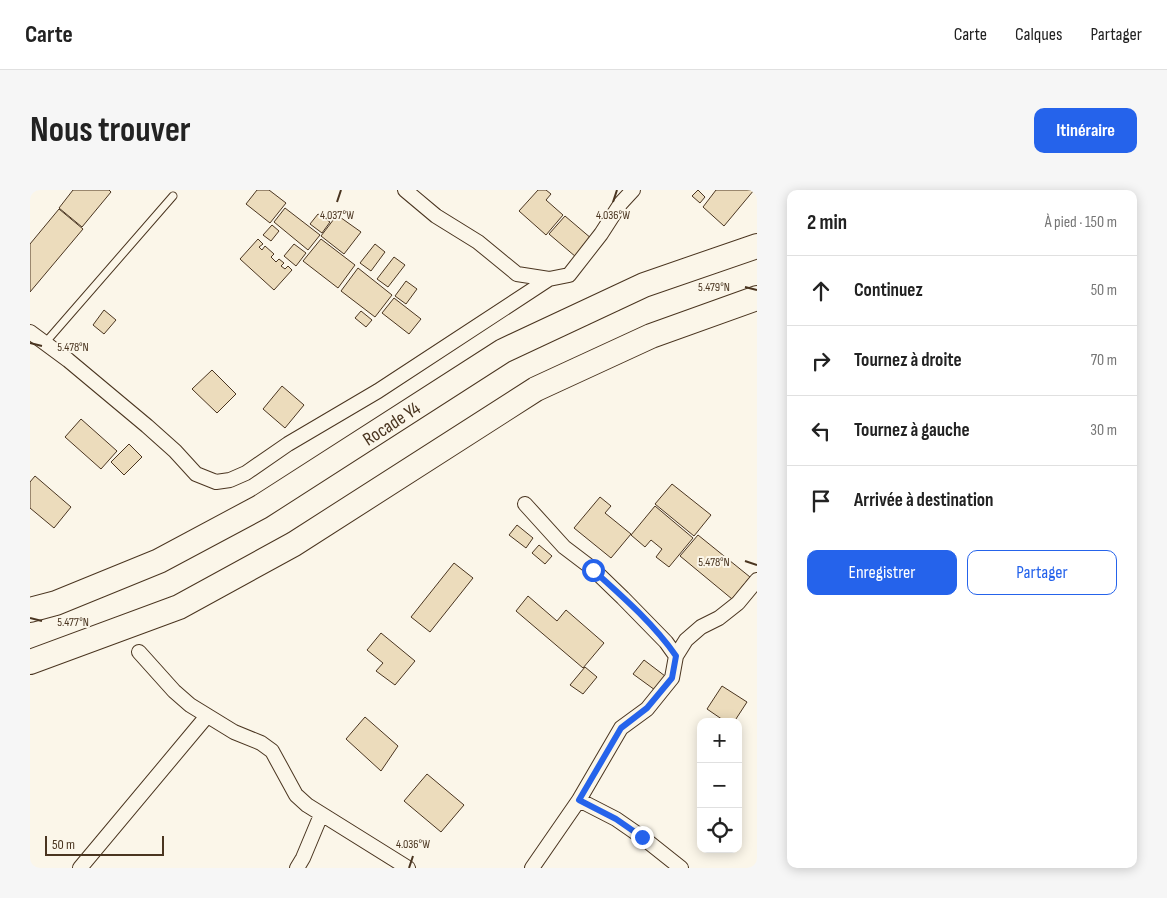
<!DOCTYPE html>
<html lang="fr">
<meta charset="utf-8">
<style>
body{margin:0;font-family:"Sofia Sans Condensed",sans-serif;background:#f6f6f6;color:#222}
.controls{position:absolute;right:15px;bottom:15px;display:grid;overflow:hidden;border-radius:10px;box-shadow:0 2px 12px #0003}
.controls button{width:45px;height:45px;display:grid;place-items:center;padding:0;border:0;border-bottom:1px solid #e0e0e0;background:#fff;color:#222;font:25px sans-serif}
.scale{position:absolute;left:15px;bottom:12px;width:119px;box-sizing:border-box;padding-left:5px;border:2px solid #4a3520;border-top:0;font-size:14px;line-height:18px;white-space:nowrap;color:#4a3520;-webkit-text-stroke:4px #fbf6e9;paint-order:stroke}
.stop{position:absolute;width:15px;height:15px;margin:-11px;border:4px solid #2563eb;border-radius:50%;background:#fff}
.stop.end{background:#2563eb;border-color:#fff;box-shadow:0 1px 5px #0008}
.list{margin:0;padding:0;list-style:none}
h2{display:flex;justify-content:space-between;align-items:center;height:65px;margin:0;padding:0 20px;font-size:21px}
h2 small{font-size:16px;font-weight:400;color:#767676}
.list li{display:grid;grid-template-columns:32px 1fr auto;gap:15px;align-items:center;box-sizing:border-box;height:70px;padding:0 20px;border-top:1px solid #e0e0e0}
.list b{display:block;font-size:19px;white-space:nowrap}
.list em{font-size:16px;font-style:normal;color:#767676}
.actions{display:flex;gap:10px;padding:15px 20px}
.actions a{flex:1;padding:11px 0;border:1px solid #2563eb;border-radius:10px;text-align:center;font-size:18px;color:#2563eb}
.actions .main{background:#2563eb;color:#fff}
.icon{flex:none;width:28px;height:28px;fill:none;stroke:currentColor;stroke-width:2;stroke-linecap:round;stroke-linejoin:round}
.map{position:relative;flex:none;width:727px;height:678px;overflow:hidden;border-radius:10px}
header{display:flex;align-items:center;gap:30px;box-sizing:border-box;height:70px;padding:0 25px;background:#fff;border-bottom:1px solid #e0e0e0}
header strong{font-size:24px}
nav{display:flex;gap:28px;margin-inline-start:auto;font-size:18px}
.intro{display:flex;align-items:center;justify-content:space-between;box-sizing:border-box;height:120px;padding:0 30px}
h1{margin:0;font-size:35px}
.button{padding:12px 22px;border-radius:10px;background:#2563eb;color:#fff;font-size:18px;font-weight:700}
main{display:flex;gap:30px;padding:0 30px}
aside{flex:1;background:#fff;border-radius:10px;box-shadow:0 2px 12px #0003}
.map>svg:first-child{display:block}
.building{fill:#ecdcbc;stroke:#4a3520}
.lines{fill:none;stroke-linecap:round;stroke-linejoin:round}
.service-casing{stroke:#4a3520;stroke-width:9}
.minor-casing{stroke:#4a3520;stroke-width:16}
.trunk-casing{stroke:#4a3520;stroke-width:26}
.service{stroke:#fbf6e9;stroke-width:7}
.minor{stroke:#fbf6e9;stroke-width:14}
.trunk{stroke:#fbf6e9;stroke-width:24}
.route{stroke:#2563eb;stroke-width:6}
.ticks{fill:none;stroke:#4a3520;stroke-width:2}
.labels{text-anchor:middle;stroke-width:4;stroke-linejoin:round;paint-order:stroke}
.street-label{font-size:19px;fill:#4a3520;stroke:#fbf6e9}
.ticks-label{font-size:12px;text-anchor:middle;fill:#4a3520;stroke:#fbf6e9;stroke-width:4;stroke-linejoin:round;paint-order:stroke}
</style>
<header>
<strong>Carte</strong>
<nav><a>Carte</a><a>Calques</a><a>Partager</a></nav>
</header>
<div class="intro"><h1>Nous trouver</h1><a class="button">Itinéraire</a></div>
<main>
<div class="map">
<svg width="727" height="678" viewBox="0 0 727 678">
<rect width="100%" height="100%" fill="#fbf6e9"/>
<!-- building -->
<path class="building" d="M43 0H79L81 2 52 37 29 18Z
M227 0H239L256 13 240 33 216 14Z
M508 0H516L521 4 516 10 533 25 516 45 489 21Z
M668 0 675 7 670 13 662 6Z
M686 0H724L694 36 673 17Z
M255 18 290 45 278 60 244 32Z
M29 19 53 39 0 102V54Z
M288 24 300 32 292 43 280 34Z
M307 25 331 42 314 64 291 46Z
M535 26 562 49 546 67 519 44Z
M242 35 249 41 241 51 233 45Z
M228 49 233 54 229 57 232 60 235 56 244 64 241 67 246 72 249 69 254 73 251 76 255 79 258 76 262 80 244 100 210 69Z
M291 49 325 75 308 98 273 71Z
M264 54 276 63 266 76 254 66Z
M345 54 355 62 341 81 330 73Z
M364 67 375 75 358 97 347 89Z
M328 78 362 105 345 127 311 101Z
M376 91 387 99 376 114 365 106Z
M364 108 391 129 379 144 352 123Z
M74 120 86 130 74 144 63 135Z
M331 121 342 130 336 137 325 128Z
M182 180 206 204 187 223 162 199Z
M252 196 274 215 255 238 233 219Z
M51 229 87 261 71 279 35 247Z
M99 254 112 267 94 285 81 272Z
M5 286 41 317 24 338 0 318V292Z
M642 294 681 325 664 346 625 314Z
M570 307 581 316 575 323 601 344 581 368 544 338Z
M625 316 663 348 639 377 626 367 632 359 621 350 615 357 601 345Z
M487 335 503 348 496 358 479 345Z
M668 345 720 387 702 409 650 366Z
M509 355 522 366 515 374 502 363Z
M424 373 443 388 400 442 381 427Z
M498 406 527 431 536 420 574 453 553 478 486 421Z
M351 443 385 471 365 495 346 481 353 473 337 460Z
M614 470 635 486 625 500 603 484Z
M555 477 567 487 553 504 540 495Z
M692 496 717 512 704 532H696L677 519Z
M335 527 368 556 351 581 316 549Z
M397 584 434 615 411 642 374 611Z"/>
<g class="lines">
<!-- service casing -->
<g class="service-casing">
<path id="service" d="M15 153 143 6"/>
</g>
<!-- minor casing -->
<g class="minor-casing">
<path id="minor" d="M375 0 406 26 448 52 487 84 519 89 539 85 571 44 591 13 603 0
M0 142 38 170 117 236 145 261 166 284 186 292 200 290 216 283 258 254 348 201 519 89
M495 314 534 357 563 379 593 408 636 452 646 466
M109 462 144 501 160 515 204 542 231 553 242 561 266 605 277 615 378 678
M549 610 586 629 612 647 651 678
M50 678 177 526
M267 678 273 668 291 625
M502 678 549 610 591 538 617 519 642 488 646 466 656 450 671 437 689 428 708 413 727 390"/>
</g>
<!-- trunk casing -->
<g class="trunk-casing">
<path id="trunk" d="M0 420 26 413 129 371 230 317 473 161 614 95 727 56
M0 472 149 417 264 354 506 199 621 146 727 108"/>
</g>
<!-- service -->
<use href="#service" class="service"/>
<!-- minor -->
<use href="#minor" class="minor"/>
<!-- trunk -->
<use href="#trunk" class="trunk"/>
</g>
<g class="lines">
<!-- route -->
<path class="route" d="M563 380C592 406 624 434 646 466L642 488 617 518 591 538 549 610 586 629 612 647"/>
</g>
<!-- ticks -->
<path class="ticks" d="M307 12 311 0M583 12 587 0M715 97 727 100M0 153 12 156M715 371 727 375M0 428 12 431M379 678 383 666"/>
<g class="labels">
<!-- street labels -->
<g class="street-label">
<text transform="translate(361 233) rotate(-33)" y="7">Rocade Y4</text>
</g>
</g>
<g class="ticks-label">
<text x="307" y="29">4.037°W</text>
<text x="583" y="29">4.036°W</text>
<text x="684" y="101">5.479°N</text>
<text x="43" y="161">5.478°N</text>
<text x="684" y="376">5.478°N</text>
<text x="43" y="436">5.477°N</text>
<text x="383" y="658">4.036°W</text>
</g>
</svg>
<div class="controls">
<button>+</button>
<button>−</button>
<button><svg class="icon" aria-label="locate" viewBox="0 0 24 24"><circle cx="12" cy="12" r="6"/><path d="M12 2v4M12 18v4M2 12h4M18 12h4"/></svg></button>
</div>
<div class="scale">50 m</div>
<div class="stop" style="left:563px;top:380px"></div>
<div class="stop end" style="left:612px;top:647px"></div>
</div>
<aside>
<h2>2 min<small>À pied · 150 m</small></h2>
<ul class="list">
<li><svg class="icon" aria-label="ahead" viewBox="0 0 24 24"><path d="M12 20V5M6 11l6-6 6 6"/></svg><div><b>Continuez</b></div><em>50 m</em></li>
<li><svg class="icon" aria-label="right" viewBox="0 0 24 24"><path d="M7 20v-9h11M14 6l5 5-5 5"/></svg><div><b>Tournez à droite</b></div><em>70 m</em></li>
<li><svg class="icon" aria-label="left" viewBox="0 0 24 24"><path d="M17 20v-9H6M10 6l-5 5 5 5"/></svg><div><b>Tournez à gauche</b></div><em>30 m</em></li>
<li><svg class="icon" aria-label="arrive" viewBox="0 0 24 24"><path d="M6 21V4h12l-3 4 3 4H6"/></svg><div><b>Arrivée à destination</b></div></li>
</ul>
<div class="actions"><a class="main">Enregistrer</a><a>Partager</a></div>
</aside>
</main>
